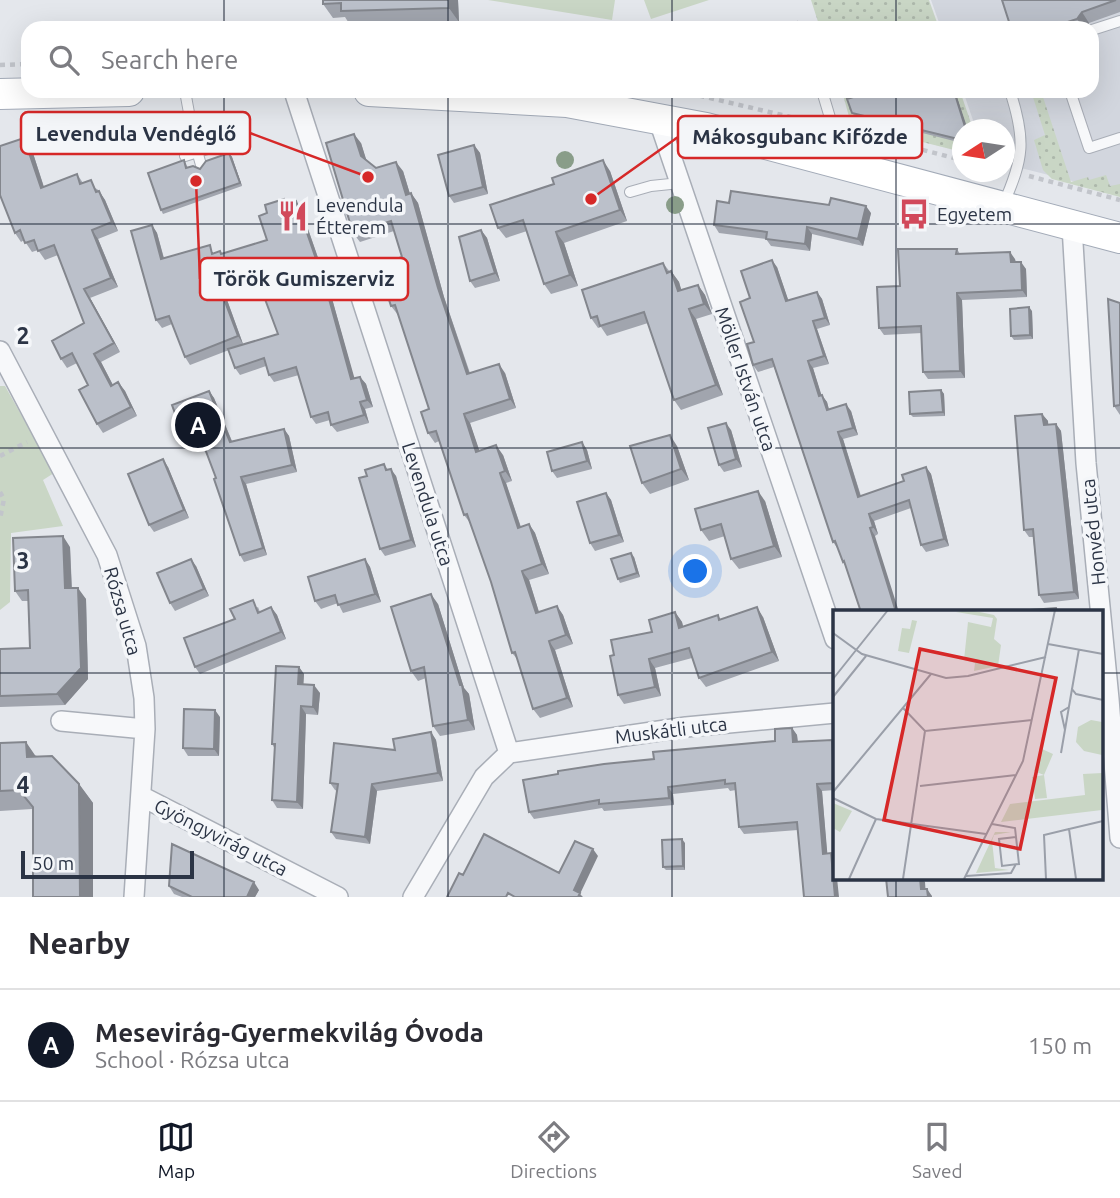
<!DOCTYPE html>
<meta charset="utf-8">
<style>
body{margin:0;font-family:Ubuntu,sans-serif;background:#f7f7f7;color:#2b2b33}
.compass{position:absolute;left:952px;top:119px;width:63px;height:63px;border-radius:50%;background:#fff;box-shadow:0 7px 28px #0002;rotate:258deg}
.scale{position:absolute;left:21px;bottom:18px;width:173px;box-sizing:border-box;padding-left:7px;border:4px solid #2b3445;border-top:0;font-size:19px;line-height:24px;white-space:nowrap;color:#2b3445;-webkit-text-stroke:5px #f4f6f9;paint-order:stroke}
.you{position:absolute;left:696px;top:572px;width:24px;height:24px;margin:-18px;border:5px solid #fff;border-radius:50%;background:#1a73e8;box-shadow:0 0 0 10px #1a73e833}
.badge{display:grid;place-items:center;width:46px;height:46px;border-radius:50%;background:#111827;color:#fff;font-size:23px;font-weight:700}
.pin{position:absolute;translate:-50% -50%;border:4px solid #fff;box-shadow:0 2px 7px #0006}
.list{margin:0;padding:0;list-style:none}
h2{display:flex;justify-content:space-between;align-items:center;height:91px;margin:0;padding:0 28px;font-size:30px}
h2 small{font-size:23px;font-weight:400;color:#7c7c81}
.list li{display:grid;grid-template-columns:46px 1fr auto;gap:21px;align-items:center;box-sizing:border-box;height:112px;padding:0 28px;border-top:2px solid #e1e1e2}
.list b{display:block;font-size:26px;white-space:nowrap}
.list p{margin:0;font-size:23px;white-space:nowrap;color:#7c7c81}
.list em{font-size:23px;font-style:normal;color:#7c7c81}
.icon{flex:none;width:38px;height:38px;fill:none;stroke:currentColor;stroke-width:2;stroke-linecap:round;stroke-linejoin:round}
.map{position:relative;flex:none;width:1120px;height:897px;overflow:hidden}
.search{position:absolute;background:#fff;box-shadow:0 7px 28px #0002;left:21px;right:21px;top:21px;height:77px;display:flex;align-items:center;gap:18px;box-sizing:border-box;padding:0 24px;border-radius:21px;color:#7c7c81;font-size:26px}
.sheet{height:203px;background:#fff}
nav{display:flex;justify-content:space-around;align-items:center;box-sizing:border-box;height:98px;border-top:2px solid #e1e1e2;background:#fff;font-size:19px;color:#7c7c81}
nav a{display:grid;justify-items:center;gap:4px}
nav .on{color:#111827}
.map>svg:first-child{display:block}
.built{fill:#d2d6de}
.grass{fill:url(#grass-dots)}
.park{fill:#c9d6c5}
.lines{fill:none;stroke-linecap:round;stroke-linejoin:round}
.lane-casing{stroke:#a9aeb7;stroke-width:12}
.street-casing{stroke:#a9aeb7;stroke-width:22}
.primary-casing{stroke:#a3abb8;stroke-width:32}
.path{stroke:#c2c5cb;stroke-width:4.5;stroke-dasharray:5 5;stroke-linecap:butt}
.lane{stroke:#f7f8fa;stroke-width:10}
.street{stroke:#f7f8fa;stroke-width:19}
.primary{stroke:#fff;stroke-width:30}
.tree{fill:#899d89}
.wall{fill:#a1a5ae;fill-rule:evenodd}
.shaded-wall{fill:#83868d}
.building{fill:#bbc0ca;stroke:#83868d;stroke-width:2}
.grid{fill:none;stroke:#2b3445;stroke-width:2;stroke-opacity:0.55}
.labels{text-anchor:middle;stroke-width:7;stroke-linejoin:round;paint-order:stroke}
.poi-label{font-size:19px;fill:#2b3445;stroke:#f4f6f9;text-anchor:start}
.street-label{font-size:19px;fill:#2b3445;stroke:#f4f6f9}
.inset-road{fill:none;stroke:#9a9fa9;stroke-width:2}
.view{fill:#d62828;fill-opacity:0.15;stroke:#d62828;stroke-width:3.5}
.inset-edge{fill:none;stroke:#2b3445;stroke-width:3.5}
.grid-label{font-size:23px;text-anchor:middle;font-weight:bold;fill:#2b3445;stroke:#f4f6f9;stroke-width:7;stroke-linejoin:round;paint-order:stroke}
.leader{fill:none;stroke:#d62828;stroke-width:2.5}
.callout-dot{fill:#d62828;stroke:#f4f6f9;stroke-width:2.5}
.callout{fill:#f4f6f9;stroke:#d62828;stroke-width:2.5}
.callout-label{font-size:21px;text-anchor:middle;font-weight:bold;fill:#2b3445}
</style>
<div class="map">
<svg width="1120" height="897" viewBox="0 0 1120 897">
<defs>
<pattern id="grass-dots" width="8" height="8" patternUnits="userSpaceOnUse" patternTransform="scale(1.75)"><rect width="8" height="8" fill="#c9d6c5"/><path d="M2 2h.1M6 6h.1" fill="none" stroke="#adb8ab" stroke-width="1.8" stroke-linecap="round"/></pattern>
</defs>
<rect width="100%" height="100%" fill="#e4e7ec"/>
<!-- built -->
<path class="built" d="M931 0H1120V193L1005 164 1004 130 976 129 963 91H1092V28H941Z"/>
<!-- grass -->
<path class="grass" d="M811 0H929L939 28H820Z
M842 91H960L973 129 962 130V152L851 124Z
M1031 91H1041L1071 182 1088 177 1089 180 1106 175 1110 186 1120 184V197L1052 179 1043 170 1034 140 1045 135Z"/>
<!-- park -->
<path class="park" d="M488 0H615L612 20Z
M644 0H709L651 19Z
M0 386H5L54 473 43 480 63 526 11 533 10 602 0 610Z"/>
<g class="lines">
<!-- lane casing -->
<g class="lane-casing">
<path id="lane" d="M1092 30 1120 21
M185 91 194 140 201 165
M822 91 831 121 832 158
M1070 91 1089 148 1120 138
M185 156 220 145
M630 192 651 186 680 183
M1003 205C1024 158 1026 140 1010 91"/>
</g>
<!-- street casing -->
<g class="street-casing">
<path id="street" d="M294 91 509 753 484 777 413 897
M658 118 835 639
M1072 226 1086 463 1109 699 1120 838
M0 351 107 555 136 646 144 698 145 729 134 897
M61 721 145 729
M509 753 686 727 835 713
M141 796 338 897"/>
</g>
<!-- primary casing -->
<g class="primary-casing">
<path id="primary" d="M369 91 567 102 706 128 1120 238
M0 94 129 91"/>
</g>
<!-- path -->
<path class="path" d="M0 65 28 64
M680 91 816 123
M845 130 962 160
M1029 176 1120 200
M0 456 27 442
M0 492 4 499 0 519"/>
<!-- lane -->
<use href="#lane" class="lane"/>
<!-- street -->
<use href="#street" class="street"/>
<!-- primary -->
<use href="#primary" class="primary"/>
</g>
<!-- trees -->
<g class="tree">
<circle cx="565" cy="160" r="9"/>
<circle cx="675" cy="205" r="9"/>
</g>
<!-- wall -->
<path class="wall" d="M323 0H458L459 22 350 25 345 17 333 18 323 4Z
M1002 0H1120V12L1089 23 1086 28H1011Z
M852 113 962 130V143L855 116Z
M24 138 31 147 44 187 77 174 83 183 97 189 99 191 105 200 118 231 98 239 118 287 90 298 120 352 101 362 113 385 118 382 125 391 137 416 103 433 97 424 88 385 77 363 67 368 61 359 84 323 58 255 45 260 38 250 32 252 24 240 21 242 15 233Z
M361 143 366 160 376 168 403 171 410 194 411 193 418 203 444 297 470 373H505L516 408 470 423 479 451 503 455 512 481 506 483 521 527 529 524 535 533 549 574 529 580 539 612 557 606 563 615 573 644 555 650 573 707 540 718 533 709 519 661 512 653 491 582 471 524 464 515 439 441 435 443 428 433 429 409 398 315 391 306 387 283 402 257 394 231 360 242 353 233Z
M474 145 480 153 488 194 454 203 449 196Z
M229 153 232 157 242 186 163 214 161 210 184 160 188 168 200 169Z
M610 171 627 221 564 243 578 286 551 294 544 284 527 231 506 238 498 228Z
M284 199 288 204 301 209 331 295 354 379 360 377 366 384 373 407 365 409 369 423 337 432 331 425 330 420 316 424 311 417 299 375 274 382 269 375 266 366 240 375 235 368 229 350 190 365 185 357 172 324 162 328 156 320 152 225 157 233 164 258 215 253 220 251 222 254 267 240V213ZM256 275 278 334 243 344 222 286Z
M729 203 871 213 863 246 812 234 810 251 771 246 766 239 719 233 714 225Z
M481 230 487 238 500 281 475 288 470 281Z
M957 249 960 254 1015 259 1016 262 1026 269 1027 297 962 300 965 378 928 379 923 372 922 333 884 335 879 328 900 286Z
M663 263 670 272 671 271 679 282 681 290 698 285 705 295 712 314 696 319 723 395 681 410 674 400 648 323 607 336 601 327 598 328 591 318Z
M777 267 788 300 817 292 822 299 830 325 817 329 829 364 813 368 821 395 827 402 829 410 851 411 858 435 843 439 861 496 904 481 926 467 931 474 949 546 926 552 921 545 911 508 874 521 878 534 875 536 846 567 843 562 838 549 833 542 774 367 758 372 753 365 754 342 750 298Z
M1120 303V415L1114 406Z
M1032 311 1033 339 1014 340 1011 336Z
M941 390 944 394 945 416 913 417 910 414Z
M209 391 214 398 232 441 284 429 289 436 297 472 246 484 267 555 244 562 240 555 216 478 202 440 189 445 184 438Z
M1042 414 1048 421V424H1056L1061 431 1079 599 1044 603 1039 595 1033 537H1029L1024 530Z
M731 430 742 467 724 472 719 465Z
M582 442 587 450 592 469 557 478 552 471Z
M677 446 689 480 650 494 642 483Z
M384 464 388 470 396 476 416 547 385 556 380 549 367 476Z
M168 467 189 518 154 532 149 525Z
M606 493 611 500 624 542 595 551 590 543Z
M765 501 782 557 739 569 731 559 725 536 709 541 701 530Z
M70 547 72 588 86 599 88 679 65 705 0 707V649L30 648 28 601H22L15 591Z
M634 557 640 577 620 583 618 579Z
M365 559 370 567 381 602 343 613 338 603 321 609 315 601Z
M196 566 209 596 175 611 170 603Z
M438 604 464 688 469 694 475 730 440 736 433 726 426 678 418 681 411 671Z
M258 607 260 612 271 607 277 615 286 639 200 674 195 667 235 619Z
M675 612 682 622 683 627 718 615 721 620 763 617 779 661 706 687 699 678 692 658 655 668 661 696 624 704 618 695 614 655 652 632Z
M299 667 304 674 303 685 320 693 318 715 306 714 303 809 277 808 272 800 275 749 272 744Z
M220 717 219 756H188L183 748Z
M792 728 797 735 798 741 832 740 835 743V790L822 791 827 854 835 878 798 830 744 834 739 827 736 790 730 791 728 788 673 794 674 805 604 811 602 808 534 819 529 812 654 759 775 741Z
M431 732 436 740 443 781 377 791 370 844 336 839 331 832 337 791 335 790 330 783Z
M0 743 37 756 79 784 93 803V897H33V810L32 809 0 811Z
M685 843V870H666L663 867Z
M169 886 259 890 255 897H182L174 894Z"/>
<!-- shaded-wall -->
<path class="shaded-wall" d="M449 0H458L459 22 449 8Z
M1082 12 1089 23 1086 28H1084L1077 19Z
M954 91H955L968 130H966Z
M354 134 361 143 368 165 361 156Z
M24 138 31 147 47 197 41 188Z
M474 145 480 153 488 194 483 187Z
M229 153 232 157 242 186 240 183Z
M603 160 610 171 627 221 620 210Z
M396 162 403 171 413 204 406 195Z
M99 191 105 200 118 231 112 222Z
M411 193 418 203 444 297 473 384 467 374 438 288Z
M296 201 301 209 331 295 357 387 351 379Z
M866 206 871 213 863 246 858 239Z
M152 225 157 233 166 267 161 259Z
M807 227 812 234 810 251 805 244Z
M92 230 98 239 118 287 111 278Z
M481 230 487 238 500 281 495 273Z
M556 232 564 243 578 286 570 275Z
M1010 252 1015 259 1016 269 1011 262Z
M772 260 777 267 791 308 786 301Z
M1021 262 1026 269 1027 297 1022 290Z
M671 271 679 282 685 302 678 291Z
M216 278 222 286 243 344 238 336Z
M698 285 705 295 712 314 704 304Z
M84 289 90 298 120 352 114 343Z
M817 292 822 299 830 325 825 318Z
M957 293 962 300 965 378 960 371Z
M1029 307 1032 311 1033 339 1030 335Z
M689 309 696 319 723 395 716 385Z
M813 321 817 329 829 364 824 356Z
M94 354 101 362 118 395 111 386Z
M808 361 813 368 824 403 819 396Z
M499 364 505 373 516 408 510 399Z
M360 377 366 384 373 407 367 400Z
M118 382 125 391 137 416 131 407Z
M941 390 944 394 945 416 943 412Z
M209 391 214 398 235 449 230 442Z
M822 395 827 402 831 417 827 410Z
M360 402 365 409 369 423 364 415Z
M846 404 851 411 858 435 853 428Z
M464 414 470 423 483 461 476 452Z
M1042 414 1048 421 1049 432 1044 425Z
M726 423 731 430 742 467 736 459Z
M1056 424 1061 431 1079 599 1074 592Z
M284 429 289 436 297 472 292 465Z
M838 432 843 439 863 504 858 497Z
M670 435 677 446 689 480 681 469Z
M582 442 587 450 592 469 587 461Z
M496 445 503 455 512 481 505 471Z
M163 459 168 467 189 518 184 510Z
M926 467 931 474 949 546 944 539Z
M391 469 396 476 416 547 411 540Z
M500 473 506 483 524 537 518 528Z
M241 477 246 484 267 555 263 548Z
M758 491 765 501 782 557 774 546Z
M606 493 611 500 624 542 619 535Z
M869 514 874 521 878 534 873 527Z
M529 524 535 533 549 574 542 564Z
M870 528 875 536 899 612H896Z
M63 536 70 547 72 599 65 588Z
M631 553 634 557 640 577 637 573Z
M191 559 196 566 209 596 204 589Z
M365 559 370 567 381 602 375 594Z
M522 571 529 580 542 622 536 613Z
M78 588 86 599 88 679 65 705 57 694Z
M431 594 438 604 464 688 469 694 475 730 468 720 460 685Z
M557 606 563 615 573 644 566 635Z
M271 607 277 615 286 639 281 632Z
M757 607 763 617 779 661 772 652Z
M675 612 682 622 686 638 679 628Z
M549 641 555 650 573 707 567 698Z
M649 659 655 668 661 696 655 687Z
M299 667 304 674 303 692 298 684Z
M314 685 320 693 318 715 313 707Z
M301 706 306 714 303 809 297 802Z
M215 710 220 717 219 756 214 749Z
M792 728 797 735 798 749 793 742Z
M431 732 436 740 443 781 438 773Z
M832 740 835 743V783H834Z
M26 742 39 761 27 757Z
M79 784 93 803V897H80Z
M372 784 377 791 370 844 365 837Z
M817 784 822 791 828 861 823 854Z
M668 787 673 794 674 805 669 798Z
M682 839 685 843V870L683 866Z
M593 849 598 856 580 894 583 897H578L574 890Z
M831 853 835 859V878H837L839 897H835Z
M920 878H922L925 882 926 897 921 889Z
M254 882 259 890 255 897H247Z
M927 889 932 896V897H928Z"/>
<!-- building -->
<path class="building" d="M323 0H449V8L341 11V3L323 4Z
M1002 0H1116L1082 12 1077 19 1049 28H1011Z
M797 22 799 28H778Z
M872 91H954L966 130H962V140L852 113 847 99Z
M354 134 361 156 376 168 396 162 406 195 411 193 438 288 467 374 499 364 510 399 464 414 476 452 496 445 505 471 500 473 518 528 529 524 542 564 522 571 536 613 557 606 566 635 549 641 567 698 533 709 515 652 512 653 491 582 467 514 464 515 436 431 428 433 421 412 429 409 395 305 391 306 384 284 387 283 385 275 394 272 390 261 402 257 391 221 353 233 326 143Z
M24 138 41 188 77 174 80 184 91 180 96 192 99 191 112 222 92 230 111 278 84 289 114 343 94 354 111 386 118 382 131 407 97 424 79 390 88 385 72 353 61 359 52 341 84 323 54 245 38 251 34 240 25 243 20 230 15 233 0 195V146Z
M474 145 483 187 449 196 438 155Z
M229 153 240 183 161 210 148 173 184 160 186 168 193 166 200 169 206 161Z
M603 160 620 210 556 232 570 275 544 284 523 220 498 228 490 205 554 184 552 178Z
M731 191 829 205 831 198 866 206 858 239 807 227 805 244 766 239 767 232 714 225 717 201 729 203Z
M284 199 286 205 296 201 326 288 351 379 360 377 367 400 360 402 364 415 331 425 328 412 311 417 296 367 269 375 264 358 235 368 228 349 278 334 253 267 216 278 238 336 185 357 169 316 156 320 131 231 152 225 161 259 210 245 212 254 220 251 221 254 267 240 259 216 267 213 265 205Z
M481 230 495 273 470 281 459 237Z
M898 249H957L956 254 1010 252 1011 262H1021L1022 290 957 293 960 371 923 372 921 326 879 328 877 287 900 286Z
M772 260 786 301 817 292 825 318 813 321 824 356 808 361 819 396 822 395 827 410 846 404 853 428 838 432 858 497 904 481 902 475 926 467 944 539 921 545 909 500 869 514 873 527 870 528 896 612H861L844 561 843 562 835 541 833 542 772 359 753 365 747 344 754 342 740 302 750 298 741 271Z
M663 263 667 273 671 271 678 291 698 285 704 304 689 309 716 385 674 400 644 312 600 326 597 316 591 318 582 290Z
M1108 299 1120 303V405L1114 406Z
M1029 307 1030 335 1011 336 1010 309Z
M941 390 943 412 910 414 909 392Z
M209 391 230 442 284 429 292 465 241 477 263 548 240 555 214 479 216 478 199 433 184 438 172 405Z
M1042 414 1044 425 1056 424 1074 592 1039 595 1033 529 1024 530 1015 416Z
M726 423 736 459 719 465 708 428Z
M670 435 681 469 642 483 630 446Z
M582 442 587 461 552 471 547 452Z
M163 459 184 510 149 525 128 474Z
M384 464 386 470 391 469 411 540 380 549 359 478 367 476 365 470Z
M758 491 774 546 731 559 721 524 701 530 695 509Z
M606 493 619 535 590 543 577 502Z
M63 536 65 588H78L81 668 57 694 0 696V649L30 648 28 590 15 591 13 538Z
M631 553 637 573 618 579 611 559Z
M191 559 204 589 170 603 157 573Z
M365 559 375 594 338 605 335 595 315 601 308 577Z
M431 594 460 685H462L468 720 433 726 424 667 411 671 391 607Z
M253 600 258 613 271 607 281 632 195 667 184 638 235 619 230 609Z
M757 607 772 652 699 678 689 648 649 659 655 687 618 695 610 656 614 655 611 640 652 632 649 620 675 612 679 628 718 615 719 620Z
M1056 608 1057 612H1031V610Z
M276 666 299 667 298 684 314 685 313 707 301 706 297 802 272 800 275 744H272Z
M184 709 215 710 214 749 183 748Z
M792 728 793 742 832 740 834 783 817 784 823 854 831 853 835 897H804L797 822 739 827 735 783 725 784V780L668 787 669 798 599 804V800L529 812 523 780 558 774V771L604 764 654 759 653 752 775 741V729Z
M431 732 438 773 372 784 365 837 331 832 338 784 330 783 334 743 395 750 393 739Z
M26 742 27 757 52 756 79 784 80 897H33V807L19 790 0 791V743Z
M484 834 559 873 575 841 593 849 574 890 580 893 578 897H515L508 893 506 897H447L459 873 463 875Z
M682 839 683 866 663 867 662 840Z
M172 844 254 882 247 897H192L169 886Z
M886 878H920L921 889H927L928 897H888Z"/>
<!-- grid -->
<path class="grid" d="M224 0V28M448 0V28M672 0V28M896 0V28M224 91V897M448 91V897M672 91V897M896 91V612M0 224H1120M0 448H1120M0 673H835M1101 673H1120M896 878V897"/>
<!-- icons -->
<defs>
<g id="bus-bare" transform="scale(2.415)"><path d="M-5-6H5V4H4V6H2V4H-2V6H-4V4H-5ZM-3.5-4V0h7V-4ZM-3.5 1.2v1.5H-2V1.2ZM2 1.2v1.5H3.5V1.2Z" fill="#d1495b" stroke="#f4f6f9" stroke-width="2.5" paint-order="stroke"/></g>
<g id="restaurant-bare" transform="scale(2.415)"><path d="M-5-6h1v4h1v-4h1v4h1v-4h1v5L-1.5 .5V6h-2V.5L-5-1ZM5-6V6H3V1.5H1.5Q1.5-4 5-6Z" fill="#d1495b" stroke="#f4f6f9" stroke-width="2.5" paint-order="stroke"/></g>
</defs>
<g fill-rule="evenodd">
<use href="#bus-bare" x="914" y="214"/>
<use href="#restaurant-bare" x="293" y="216"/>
</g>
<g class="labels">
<!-- poi labels -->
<g class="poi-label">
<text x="316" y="212">Levendula<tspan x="316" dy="22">Étterem</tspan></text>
<text x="937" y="221">Egyetem</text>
</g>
<!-- street labels -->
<g class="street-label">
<text transform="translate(746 379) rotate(71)" y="7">Möller István utca</text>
<text transform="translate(428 504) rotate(72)" y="7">Levendula utca</text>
<text transform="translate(1093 532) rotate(-96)" y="7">Honvéd utca</text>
<text transform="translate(123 611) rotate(74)" y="7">Rózsa utca</text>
<text transform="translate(671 730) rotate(-7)" y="7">Muskátli utca</text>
<text transform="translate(221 837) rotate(27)" y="7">Gyöngyvirág utca</text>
</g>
</g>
<!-- overview -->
<g transform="translate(833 610)">
<rect width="270" height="270" fill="#e4e7ec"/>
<path d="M269 163V200L168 212 177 194 252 185 250 164ZM162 222H178L161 225 159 231 162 258 176 260 143 263Z" fill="#c9d6c5"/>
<path d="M137 0 161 5 164 9 161 29 168 35 165 56 141 61 142 53 131 50 135 12 158 17 160 8 123 2ZM79 10 84 11 76 43 65 41 69 18 77 19ZM258 110 269 112V145L251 141 243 132 245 117ZM209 139 220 144 211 165 214 188 202 189 199 167 211 165 201 161ZM0 193 19 201 7 222 0 218Z" fill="#c9d6c5"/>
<path class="inset-road" d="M0 23 29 44 113 68 135 66 213 47M215 34 270 44M246 39 239 79 243 84 270 90M0 69 55 0M0 87 33 46M70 98 92 121 199 110M232 120 228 102 236 97M228 143 239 79M87 176 183 165M0 182 98 64M0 188 43 209 153 224M159 214 182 218 186 254 169 256 166 229 183 227M133 266 178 263 183 254M16 269 43 209M70 269 92 121M131 269 190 151 222 0M213 269 211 225 236 219M243 269 236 219 270 211"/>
<path class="view" d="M87 39 223 68 187 239 51 210Z"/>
<rect width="270" height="270" class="inset-edge"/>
</g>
<g class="grid-label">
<text x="23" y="344">2</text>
<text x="23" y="569">3</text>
<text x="23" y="793">4</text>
</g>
<!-- callouts -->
<path class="leader" d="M368 177L250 133M591 199L678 137M196 181L200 279"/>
<g class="callout-dot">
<circle cx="368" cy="177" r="7"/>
<circle cx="591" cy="199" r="7"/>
<circle cx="196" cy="181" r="7"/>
</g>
<g class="callout">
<rect x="21" y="112" width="229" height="42" rx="7"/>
<rect x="678" y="116" width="244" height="42" rx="7"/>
<rect x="200" y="258" width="208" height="42" rx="7"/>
</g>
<g class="callout-label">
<text x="136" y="141">Levendula Vendéglő</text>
<text x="800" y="144">Mákosgubanc Kifőzde</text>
<text x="304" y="286">Török Gumiszerviz</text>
</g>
</svg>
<svg class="compass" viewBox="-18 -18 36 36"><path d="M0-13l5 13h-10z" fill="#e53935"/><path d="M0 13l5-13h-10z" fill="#7c7c81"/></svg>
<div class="scale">50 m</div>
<div class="you"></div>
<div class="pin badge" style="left:198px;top:425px">A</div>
<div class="search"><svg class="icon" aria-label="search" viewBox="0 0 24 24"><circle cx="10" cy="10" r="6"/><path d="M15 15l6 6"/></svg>Search here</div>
</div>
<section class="sheet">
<h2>Nearby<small></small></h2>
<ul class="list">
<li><span class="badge">A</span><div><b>Mesevirág-Gyermekvilág Óvoda</b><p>School · Rózsa utca</p></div><em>150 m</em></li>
</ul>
</section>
<nav>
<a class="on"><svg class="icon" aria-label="map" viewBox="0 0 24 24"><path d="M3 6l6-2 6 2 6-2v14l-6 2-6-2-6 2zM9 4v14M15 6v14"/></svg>Map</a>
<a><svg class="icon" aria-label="directions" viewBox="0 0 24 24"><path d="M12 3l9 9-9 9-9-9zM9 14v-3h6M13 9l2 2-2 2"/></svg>Directions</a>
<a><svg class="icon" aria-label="saved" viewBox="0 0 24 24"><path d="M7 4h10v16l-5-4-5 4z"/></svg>Saved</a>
</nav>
